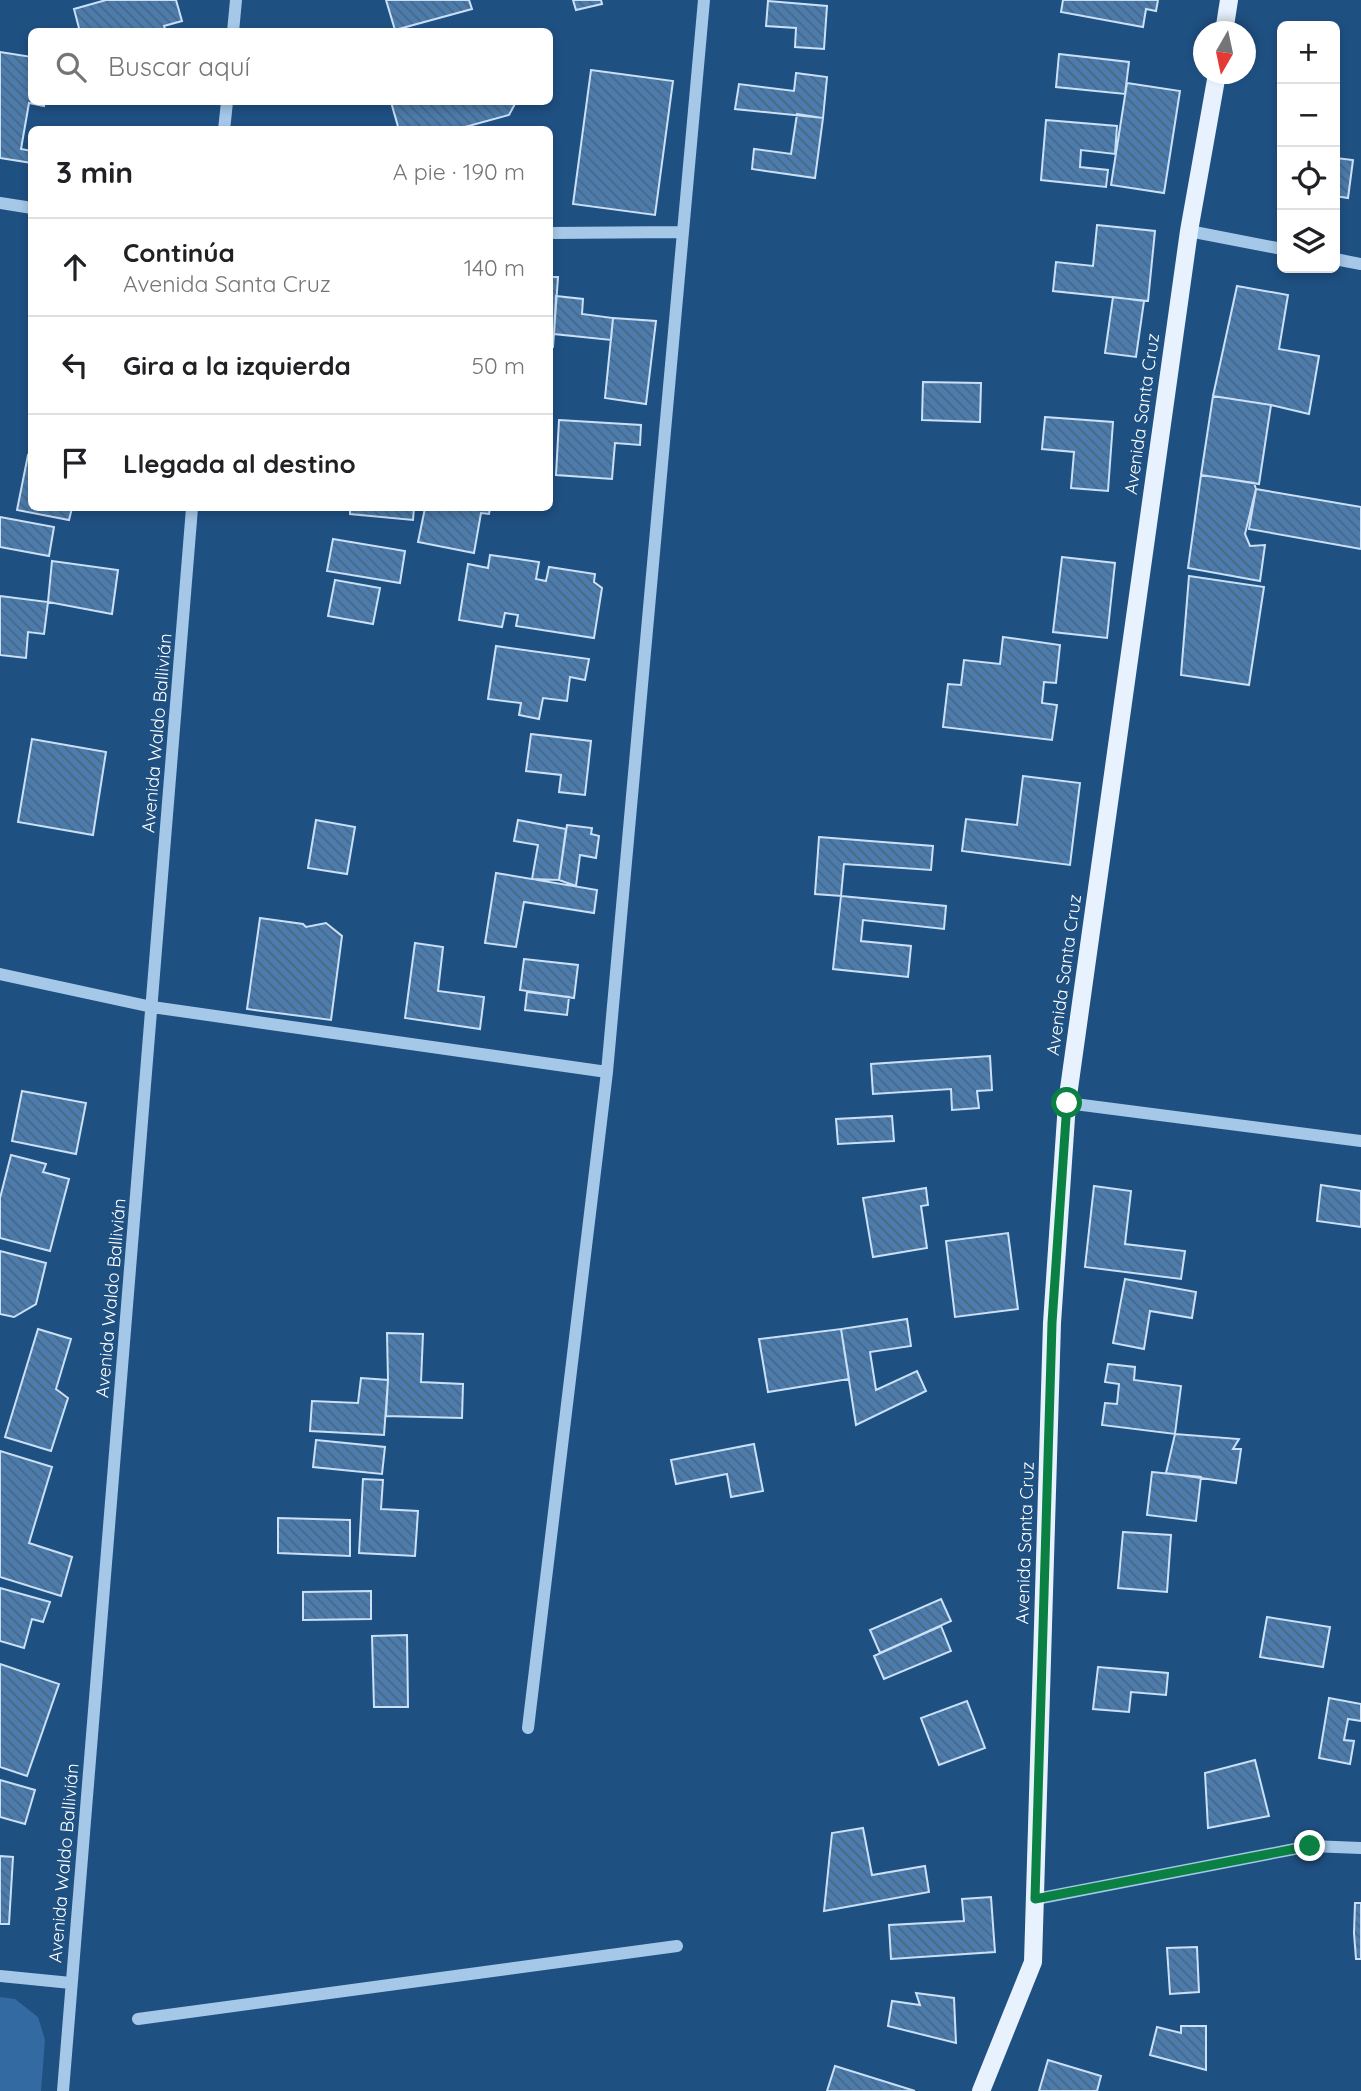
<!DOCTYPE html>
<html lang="es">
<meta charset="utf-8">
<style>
body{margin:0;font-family:Quicksand,sans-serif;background:#f6f6f6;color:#202124}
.controls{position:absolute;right:21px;top:21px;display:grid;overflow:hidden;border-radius:10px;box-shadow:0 4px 10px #0003}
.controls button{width:63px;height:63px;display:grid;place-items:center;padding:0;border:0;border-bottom:2px solid #e0e0e0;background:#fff;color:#202124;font:35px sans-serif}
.compass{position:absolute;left:1193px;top:21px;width:63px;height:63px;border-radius:50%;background:#fff;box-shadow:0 4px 10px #0003;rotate:189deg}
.stop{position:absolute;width:21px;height:21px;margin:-16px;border:5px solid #0b8043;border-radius:50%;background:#fff}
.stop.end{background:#0b8043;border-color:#fff;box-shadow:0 2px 7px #0008}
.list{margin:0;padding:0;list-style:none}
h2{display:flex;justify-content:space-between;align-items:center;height:91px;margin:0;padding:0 28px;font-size:30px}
h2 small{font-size:23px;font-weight:400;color:#757577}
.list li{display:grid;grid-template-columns:46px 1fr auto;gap:21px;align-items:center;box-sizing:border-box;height:98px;padding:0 28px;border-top:2px solid #e0e0e0}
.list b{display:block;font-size:26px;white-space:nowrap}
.list p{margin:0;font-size:23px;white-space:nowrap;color:#757577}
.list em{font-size:23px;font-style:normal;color:#757577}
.icon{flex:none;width:38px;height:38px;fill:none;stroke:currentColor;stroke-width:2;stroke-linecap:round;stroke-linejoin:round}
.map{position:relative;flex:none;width:1361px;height:2091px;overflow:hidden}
.search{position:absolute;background:#fff;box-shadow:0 4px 10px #0003;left:28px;top:28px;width:525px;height:77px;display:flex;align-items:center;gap:18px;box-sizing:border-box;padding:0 24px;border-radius:10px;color:#757577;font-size:26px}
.panel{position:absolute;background:#fff;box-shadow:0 4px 10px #0003;left:28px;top:126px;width:525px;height:385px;border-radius:10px}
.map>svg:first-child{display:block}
.green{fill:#326aa1}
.building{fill:url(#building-back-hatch);stroke:#c9e0f7;stroke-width:2}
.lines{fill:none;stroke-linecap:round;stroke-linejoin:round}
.minor{stroke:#a5c8e9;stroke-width:12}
.major{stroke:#e8f2fe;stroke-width:18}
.route{stroke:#0b8043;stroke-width:9}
.labels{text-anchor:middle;stroke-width:5;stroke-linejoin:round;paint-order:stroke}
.street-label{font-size:18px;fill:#fff;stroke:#1f5082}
</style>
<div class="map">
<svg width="1361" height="2091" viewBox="0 0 1361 2091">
<defs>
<pattern id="building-back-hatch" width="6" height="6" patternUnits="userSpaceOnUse" patternTransform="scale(1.75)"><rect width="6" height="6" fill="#4b7cad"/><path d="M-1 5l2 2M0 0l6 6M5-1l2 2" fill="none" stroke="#4b6681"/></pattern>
</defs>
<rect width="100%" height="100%" fill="#1f5082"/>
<!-- green -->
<path class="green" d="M0 1997 15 1999 38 2017 45 2040 41 2091H0Z"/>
<!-- building -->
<path class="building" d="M106 0H176L182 21 164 26 166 32H80L74 9Z
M386 0H469L472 9 395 30Z
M573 0H601L602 4 576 10Z
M1063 0H1158L1156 11 1146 9 1143 27 1061 12Z
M768 1 827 6 824 49 795 47 796 28 766 26Z
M0 52 32 57V102H45L44 106 29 103 21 149 32 151V163L0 158Z
M1059 54 1129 62 1125 94 1056 87Z
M591 70 673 81 655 215 573 204Z
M796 73 827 77 823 118 735 109 739 84 794 91Z
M1127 83 1180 91 1164 193 1111 185Z
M391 102H516L509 115 454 130H399Z
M797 114 823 118 815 178 752 169 754 149 791 154Z
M1046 120 1117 126 1115 154 1081 150 1080 167 1108 170 1106 187 1041 180Z
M1335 152 1336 158 1353 160 1348 198 1335 196Z
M1097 225 1155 231 1148 301 1053 291 1056 262 1093 266Z
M550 277H558L553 347H550Z
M1237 286 1288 295 1279 349 1319 356 1309 414 1271 405 1213 396Z
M556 296 583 299 582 314 613 318 611 340 554 334Z
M1113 297 1144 301 1136 357 1105 353Z
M613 318 656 321 646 404 605 398Z
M923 382 981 383 980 422 922 420Z
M1213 396 1271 405 1259 484 1201 475Z
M1045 417 1113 422 1108 491 1071 488 1074 452 1042 449Z
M559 420 641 425 640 445 615 443 612 479 556 475Z
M28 455 32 456V508H72L69 520 17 510Z
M1201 475 1254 483 1256 489 1245 534 1250 546 1265 545 1260 581 1188 568Z
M1256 489 1361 507V549L1249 529Z
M350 508H414L413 520 350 514Z
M425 508H490L489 514 481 513 474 553 418 542Z
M0 517 54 527 49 556 0 547Z
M333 539 405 551 400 583 327 571Z
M490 555 539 562 536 579 546 581 549 567 595 574 594 582 602 588 594 638 516 626 518 615 505 613 502 627 459 620 468 564 488 568Z
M1062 557 1115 563 1107 638 1053 632Z
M52 561 118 570 112 614 48 602Z
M1189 576 1264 587 1249 685 1181 675Z
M335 580 380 588 373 624 328 616Z
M0 596 48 602 44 634 28 632 26 658 0 655Z
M1003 637 1060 645 1056 683 1044 682 1042 703 1057 705 1052 740 943 727 948 684 961 685 964 660 1000 664Z
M496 646 589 659 585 680 570 677 567 701 543 698 539 719 519 715 521 703 488 699Z
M531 734 591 741 585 795 559 792 561 775 526 771Z
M32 739 106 752 93 835 18 822Z
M1023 776 1080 783 1070 865 962 851 966 819 1017 825Z
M316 820 355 827 347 874 308 868Z
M518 820 566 829 559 880 532 879 538 845 514 841Z
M567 825 592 828 591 834 599 836 596 858 580 855 576 886 559 880Z
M819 837 933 846 931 870 844 864 841 896 815 894Z
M496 873 597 890 594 913 524 902 516 947 485 943Z
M841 896 946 906 944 929 863 920 861 941 911 946 908 977 833 969Z
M260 918 303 924 306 927 326 923 342 936 331 1020 247 1009Z
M415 943 443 947 438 991 484 997 480 1029 405 1018Z
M524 959 578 965 574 998 520 990Z
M527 992 569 997 567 1015 525 1010Z
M990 1056 992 1090 977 1091 979 1108 952 1110 951 1089 873 1094 871 1064Z
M22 1091 86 1103 76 1154 12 1141Z
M892 1116 894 1141 838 1144 836 1119Z
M11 1155 46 1164 43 1172 69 1179 50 1251 0 1238V1198Z
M1321 1185 1361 1191V1227L1317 1221Z
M1094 1186 1131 1191 1125 1244 1185 1251 1181 1279 1085 1267Z
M926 1188 928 1205 921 1206 927 1248 873 1257 863 1198Z
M1008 1233 1018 1309 955 1317 946 1241Z
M0 1251 46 1263 36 1304 14 1317 0 1314Z
M1125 1279 1196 1292 1192 1318 1150 1311 1144 1349 1113 1343Z
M907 1319 911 1346 870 1352 876 1390 917 1371 926 1391 856 1425 841 1329Z
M38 1329 71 1339 56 1389 68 1398 51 1451 5 1437Z
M841 1329 849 1379 768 1392 759 1339Z
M387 1333 423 1334 421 1382 463 1384 462 1418 386 1416 388 1380Z
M1108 1364 1135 1367 1134 1380 1181 1386 1175 1434 1102 1425 1105 1403 1117 1404 1119 1384 1105 1382Z
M361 1378 388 1380 384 1435 310 1431 312 1401 358 1403Z
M1175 1434 1239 1439 1233 1449H1241L1236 1483 1166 1473Z
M316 1440 385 1447 382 1474 313 1467Z
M754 1444 763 1491 731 1497 727 1474 676 1484 671 1460Z
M0 1451 52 1467 29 1543 72 1557 61 1596 0 1577Z
M1152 1472 1201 1477 1196 1521 1147 1515Z
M363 1479 383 1480 381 1509 418 1511 415 1556 359 1553Z
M278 1518 350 1520V1556L278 1553Z
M1123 1532 1171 1535 1167 1592 1118 1588Z
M0 1588 50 1602 43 1622 32 1619 24 1648 0 1641Z
M371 1591V1619L303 1620V1592Z
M941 1599 951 1621 880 1653 870 1630Z
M1267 1617 1330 1627 1323 1667 1260 1657Z
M941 1626 951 1651 884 1679 874 1656Z
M407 1635 408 1707H374L372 1636Z
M0 1664 59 1684 27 1776 0 1767Z
M1098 1667 1168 1673 1166 1695 1131 1692 1129 1712 1093 1709Z
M1329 1698 1361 1704V1721L1348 1719 1344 1740 1354 1741 1350 1764 1319 1758Z
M967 1701 985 1748 939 1765 921 1718Z
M1255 1760 1269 1816 1208 1828 1205 1773Z
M0 1780 35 1790 25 1824 0 1817Z
M863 1828 872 1875 925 1866 929 1892 824 1911 832 1833Z
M0 1856 13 1857 9 1924H0Z
M991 1897 995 1952 891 1959 889 1925 964 1921 962 1899Z
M1355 1903H1361V1959H1356L1354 1933Z
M1197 1947 1199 1992 1170 1994 1167 1948Z
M916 1993 954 1998 956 2043 888 2026 892 2001 920 2005Z
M1181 2026H1206V2070L1150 2055 1157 2027 1181 2033Z
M1048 2060 1101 2076 1097 2091H1039Z
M835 2066 915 2091H827Z"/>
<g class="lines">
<!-- minor -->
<path class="minor" d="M233 32 236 0
M224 130 227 102
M0 203 32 208
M1189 231 1282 249
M550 233 682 232
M1335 259 1361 264
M0 974 152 1007 607 1072
M1067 1103 1361 1141
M528 1728 607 1072 704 0
M1036 1899 1310 1846 1361 1848
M0 1976 71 1983
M138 2019 677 1946
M63 2091 192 508"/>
<!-- major -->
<path class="major" d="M1224 32 1229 0
M981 2091 1033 1962 1052 1323 1067 1103 1189 231 1217 74"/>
</g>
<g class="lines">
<!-- route -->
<path class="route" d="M1067 1103 1052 1323 1035 1899 1310 1846"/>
</g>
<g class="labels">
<!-- street labels -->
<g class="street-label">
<text transform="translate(1142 414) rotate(-82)" y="6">Avenida Santa Cruz</text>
<text transform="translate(157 733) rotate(-85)" y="6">Avenida Waldo Ballivián</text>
<text transform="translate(1064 975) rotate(-82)" y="6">Avenida Santa Cruz</text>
<text transform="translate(111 1298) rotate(-85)" y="6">Avenida Waldo Ballivián</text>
<text transform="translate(1025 1543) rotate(-88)" y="6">Avenida Santa Cruz</text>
<text transform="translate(64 1863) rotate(-85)" y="6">Avenida Waldo Ballivián</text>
</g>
</g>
</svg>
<div class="controls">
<button>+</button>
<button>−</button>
<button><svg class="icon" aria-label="locate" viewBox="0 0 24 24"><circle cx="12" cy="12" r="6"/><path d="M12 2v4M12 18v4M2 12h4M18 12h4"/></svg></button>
<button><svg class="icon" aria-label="layers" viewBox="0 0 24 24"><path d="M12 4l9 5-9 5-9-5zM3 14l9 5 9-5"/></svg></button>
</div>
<svg class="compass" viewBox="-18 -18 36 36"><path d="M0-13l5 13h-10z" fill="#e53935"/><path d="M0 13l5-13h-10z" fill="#757577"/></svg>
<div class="stop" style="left:1067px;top:1103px"></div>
<div class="stop end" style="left:1310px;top:1846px"></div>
<div class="search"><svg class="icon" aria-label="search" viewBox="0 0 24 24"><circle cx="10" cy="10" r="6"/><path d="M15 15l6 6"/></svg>Buscar aquí</div>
<section class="panel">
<h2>3 min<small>A pie · 190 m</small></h2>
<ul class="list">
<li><svg class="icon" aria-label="ahead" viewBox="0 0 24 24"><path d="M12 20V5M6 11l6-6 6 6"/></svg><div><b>Continúa</b><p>Avenida Santa Cruz</p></div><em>140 m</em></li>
<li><svg class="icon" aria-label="left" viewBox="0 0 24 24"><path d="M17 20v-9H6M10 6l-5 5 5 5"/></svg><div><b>Gira a la izquierda</b></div><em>50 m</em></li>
<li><svg class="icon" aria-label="arrive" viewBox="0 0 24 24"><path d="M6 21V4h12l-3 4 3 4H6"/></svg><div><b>Llegada al destino</b></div></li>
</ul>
</section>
</div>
